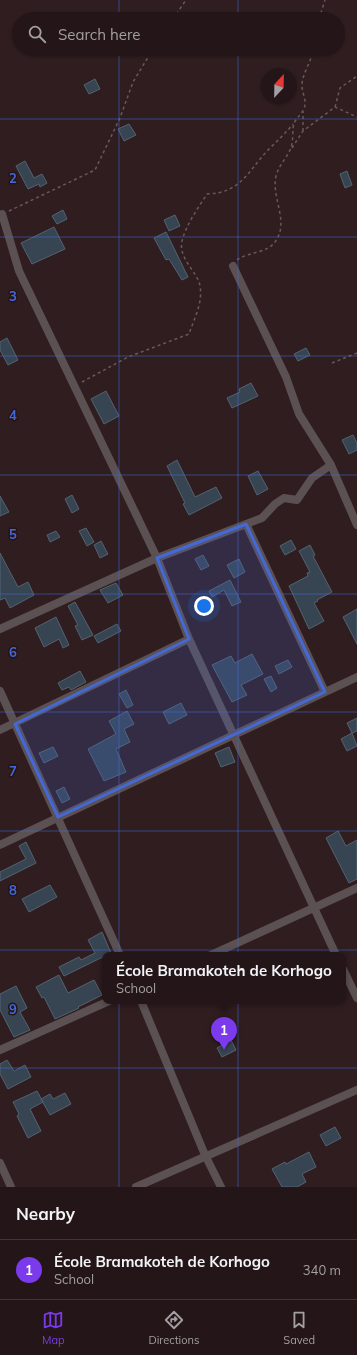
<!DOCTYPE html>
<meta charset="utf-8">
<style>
body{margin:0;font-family:Mulish,sans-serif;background:#2c1f21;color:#f1f3f6}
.compass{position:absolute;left:261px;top:68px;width:36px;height:36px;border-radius:50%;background:#241618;box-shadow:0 1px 3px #0004;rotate:22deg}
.you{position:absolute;left:204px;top:606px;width:14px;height:14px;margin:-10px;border:3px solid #fff;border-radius:50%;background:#1a73e8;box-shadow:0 0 0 6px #1a73e833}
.badge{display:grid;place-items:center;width:26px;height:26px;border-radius:50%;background:#7c3aed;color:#fff;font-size:13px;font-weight:700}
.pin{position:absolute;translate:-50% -33px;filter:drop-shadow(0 1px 2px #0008)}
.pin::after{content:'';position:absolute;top:21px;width:14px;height:12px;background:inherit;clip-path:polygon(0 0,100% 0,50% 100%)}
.popup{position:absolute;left:102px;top:952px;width:244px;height:52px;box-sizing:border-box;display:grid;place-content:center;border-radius:8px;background:#241618;filter:drop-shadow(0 1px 3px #0005);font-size:13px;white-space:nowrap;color:#a39fa2}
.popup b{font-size:15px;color:#f1f3f6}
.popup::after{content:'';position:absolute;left:50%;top:100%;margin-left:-8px;border:8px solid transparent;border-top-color:#241618}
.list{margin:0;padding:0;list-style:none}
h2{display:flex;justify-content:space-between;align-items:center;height:52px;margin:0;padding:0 16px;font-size:17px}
h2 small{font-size:13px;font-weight:400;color:#a39fa2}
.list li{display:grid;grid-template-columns:26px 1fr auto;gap:12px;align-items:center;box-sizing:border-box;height:60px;padding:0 16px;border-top:1px solid #413537}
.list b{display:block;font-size:15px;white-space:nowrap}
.list p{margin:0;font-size:13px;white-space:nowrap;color:#a39fa2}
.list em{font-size:13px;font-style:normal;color:#a39fa2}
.icon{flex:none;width:22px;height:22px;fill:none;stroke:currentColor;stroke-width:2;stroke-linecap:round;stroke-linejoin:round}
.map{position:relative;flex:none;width:357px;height:1187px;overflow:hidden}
.search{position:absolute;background:#241618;box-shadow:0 1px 3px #0004;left:12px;right:12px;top:12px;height:44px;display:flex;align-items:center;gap:10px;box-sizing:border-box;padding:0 14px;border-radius:22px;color:#a39fa2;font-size:15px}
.sheet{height:112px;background:#241618}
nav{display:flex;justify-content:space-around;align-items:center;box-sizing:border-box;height:56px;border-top:1px solid #413537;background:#241618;font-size:11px;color:#a39fa2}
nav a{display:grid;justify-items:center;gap:2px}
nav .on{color:#7c3aed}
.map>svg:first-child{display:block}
.building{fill:#374553;stroke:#536270}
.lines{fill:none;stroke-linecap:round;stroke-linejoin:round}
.path{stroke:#6a585b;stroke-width:1.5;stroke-dasharray:3 3;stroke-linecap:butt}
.minor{stroke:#5b5152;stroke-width:8}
.marked{fill:#4469d7;fill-opacity:0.2;stroke:#4469d7;stroke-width:3;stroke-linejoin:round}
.grid{fill:none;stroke:#4469d7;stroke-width:1;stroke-opacity:0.55}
.grid-label{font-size:13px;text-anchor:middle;font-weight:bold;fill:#4469d7;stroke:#261417;stroke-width:3;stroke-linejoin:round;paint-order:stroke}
</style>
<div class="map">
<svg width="357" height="1187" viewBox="0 0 357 1187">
<rect width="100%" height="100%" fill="#301d20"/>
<!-- building -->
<path class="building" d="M95 79 100 89 89 94 84 85Z
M129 124 136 135 124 141 118 129Z
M25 161 34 178 42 174 47 183 40 187 39 184 28 189 16 166Z
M347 171 352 185 345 188 340 174Z
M63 210 67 219 57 224 52 216Z
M175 215 180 226 169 231 164 220Z
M54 227 65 249 32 264 21 243Z
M166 232 188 277 182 280 169 259 166 260 154 238Z
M7 338 18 360 8 365 0 350V342Z
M306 348 310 355 298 361 294 354Z
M251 383 258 396 232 408 227 398 240 392 239 389Z
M106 391 119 416 104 424 91 399Z
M353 435 357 443V450L349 454 342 440Z
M177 460 195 497 216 487 222 498 189 515 183 504 185 503 167 466Z
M258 471 268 489 257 495 248 476Z
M72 495 79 509 72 513 65 499Z
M0 496 9 512 0 516Z
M86 528 94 542 87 546 79 531Z
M56 531 60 537 50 542 47 535Z
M291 540 296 549 285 555 280 546Z
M101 541 108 554 100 558 94 545Z
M310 545 315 555 313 556 332 592 317 600 318 601 314 603 324 621 309 629 289 586 308 576 307 573 310 572 299 551Z
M0 553 18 587 28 582 34 595 10 608 5 598 0 600Z
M203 555 209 566 201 570 195 559Z
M239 559 245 572 234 578 227 565Z
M230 580 241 602 232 606 224 590 212 597 209 591Z
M116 583 123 595 108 603 100 590Z
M75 602 93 635 82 640 75 626 78 625 68 606Z
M357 609V644L343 617Z
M56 617 69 645 63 648 59 639 44 647 35 628Z
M117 624 121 631 98 643 94 636Z
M252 654 263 674 241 685 247 695 232 702 212 665 231 656 235 663Z
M288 660 292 667 279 674 275 666Z
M80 671 86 682 71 690 69 687 62 690 58 683Z
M271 676 277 688 271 692 264 679Z
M126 690 133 705 127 708 119 694Z
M181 703 187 715 169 724 163 712Z
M127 711 134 724 124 729 130 742 116 749 126 772 104 781 88 749 116 734 109 721Z
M357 718V731L352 733 347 723Z
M352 733 357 746 347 751 341 739Z
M53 747 58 756 44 763 39 753Z
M229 747 235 762 221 767 215 753Z
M64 787 70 799 62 803 56 791Z
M338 831 346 846 357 840V879L349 883 326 838Z
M26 842 36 863 0 881V872L26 859 19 846Z
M50 885 57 897 29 912 22 899Z
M102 932 111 953 64 976 59 967 79 957 81 960 95 953 88 940Z
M59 975 68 993 94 980 102 995 78 1007 79 1008 55 1019 44 997 42 998 36 987Z
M16 986 27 1008 20 1012 30 1030 14 1037 0 1010V994Z
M231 1040 236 1050 222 1057 217 1048Z
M7 1060 14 1071 25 1065 31 1077 8 1089 0 1074V1064Z
M37 1091 43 1102 30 1109 41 1131 28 1138 17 1116 19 1114 13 1102Z
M65 1093 71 1104 50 1115 41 1099 50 1094 53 1099Z
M335 1127 341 1138 326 1146 320 1135Z
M309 1152 316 1167 302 1174 306 1182 297 1187H282L272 1169 285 1162 286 1164Z"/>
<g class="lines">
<!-- path -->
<path class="path" d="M173 19 186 0
M319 19 325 0
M335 107 340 88 357 76
M303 131V111
M292 148 303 131 335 107 357 117
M9 211 95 170 120 118 133 82 153 49
M237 260C248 252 267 253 275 242 290 222 271 198 276 176 279 165 286 159 290 150 294 142 292 128 294 123 298 116 304 112 305 105 306 98 301 90 302 84 303 72 312 61 313 49
M332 363 357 353
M82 382 128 357 189 334C194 319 203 303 200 286 198 272 178 259 182 241 186 225 198 208 207 194 240 193 247 173 267 151 276 142 285 134 293 124"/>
<!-- minor -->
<path class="minor" d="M2 214 19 271 157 558 189 639 336 955
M233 266 286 377 299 414 331 465 357 525
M246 524 325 692
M0 629 157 558 262 518 275 504 284 498 297 500 312 478 331 465
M0 691 120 955
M0 730 189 639
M0 845 357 677
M211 955 357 888
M343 969 357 998
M141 1001 205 1155 221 1187
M0 1050 109 1001
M0 1163 11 1187
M136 1187 357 1090"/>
</g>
<!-- marked area -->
<path class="marked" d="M246 524 325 692 58 817 15 724 189 639 157 558Z"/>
<!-- grid -->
<path class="grid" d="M119 0V19M238 0V19M119 49V1187M238 49V1187M0 119H357M0 237H357M0 356H357M0 475H357M0 594H357M0 712H357M0 831H357M0 950H357M0 1068H357"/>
<g class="grid-label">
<text x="13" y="183">2</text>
<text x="13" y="301">3</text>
<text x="13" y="420">4</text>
<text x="13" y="539">5</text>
<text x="13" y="657">6</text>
<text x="13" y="776">7</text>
<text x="13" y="895">8</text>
<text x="13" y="1014">9</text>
</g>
</svg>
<svg class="compass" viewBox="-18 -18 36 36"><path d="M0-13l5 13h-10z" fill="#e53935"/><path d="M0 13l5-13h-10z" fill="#a39fa2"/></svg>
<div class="you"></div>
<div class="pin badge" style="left:224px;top:1050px">1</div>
<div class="popup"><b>École Bramakoteh de Korhogo</b>School</div>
<div class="search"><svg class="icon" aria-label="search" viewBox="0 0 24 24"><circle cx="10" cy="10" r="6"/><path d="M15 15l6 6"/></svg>Search here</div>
</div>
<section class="sheet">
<h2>Nearby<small></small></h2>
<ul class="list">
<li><span class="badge">1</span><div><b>École Bramakoteh de Korhogo</b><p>School</p></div><em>340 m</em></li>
</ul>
</section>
<nav>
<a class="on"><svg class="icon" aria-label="map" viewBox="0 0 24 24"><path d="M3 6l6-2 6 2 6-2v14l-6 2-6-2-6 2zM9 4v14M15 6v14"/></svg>Map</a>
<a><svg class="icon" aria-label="directions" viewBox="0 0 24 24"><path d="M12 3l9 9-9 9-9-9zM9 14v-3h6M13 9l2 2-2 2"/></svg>Directions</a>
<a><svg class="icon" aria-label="saved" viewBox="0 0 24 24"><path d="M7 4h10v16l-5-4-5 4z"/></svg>Saved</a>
</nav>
